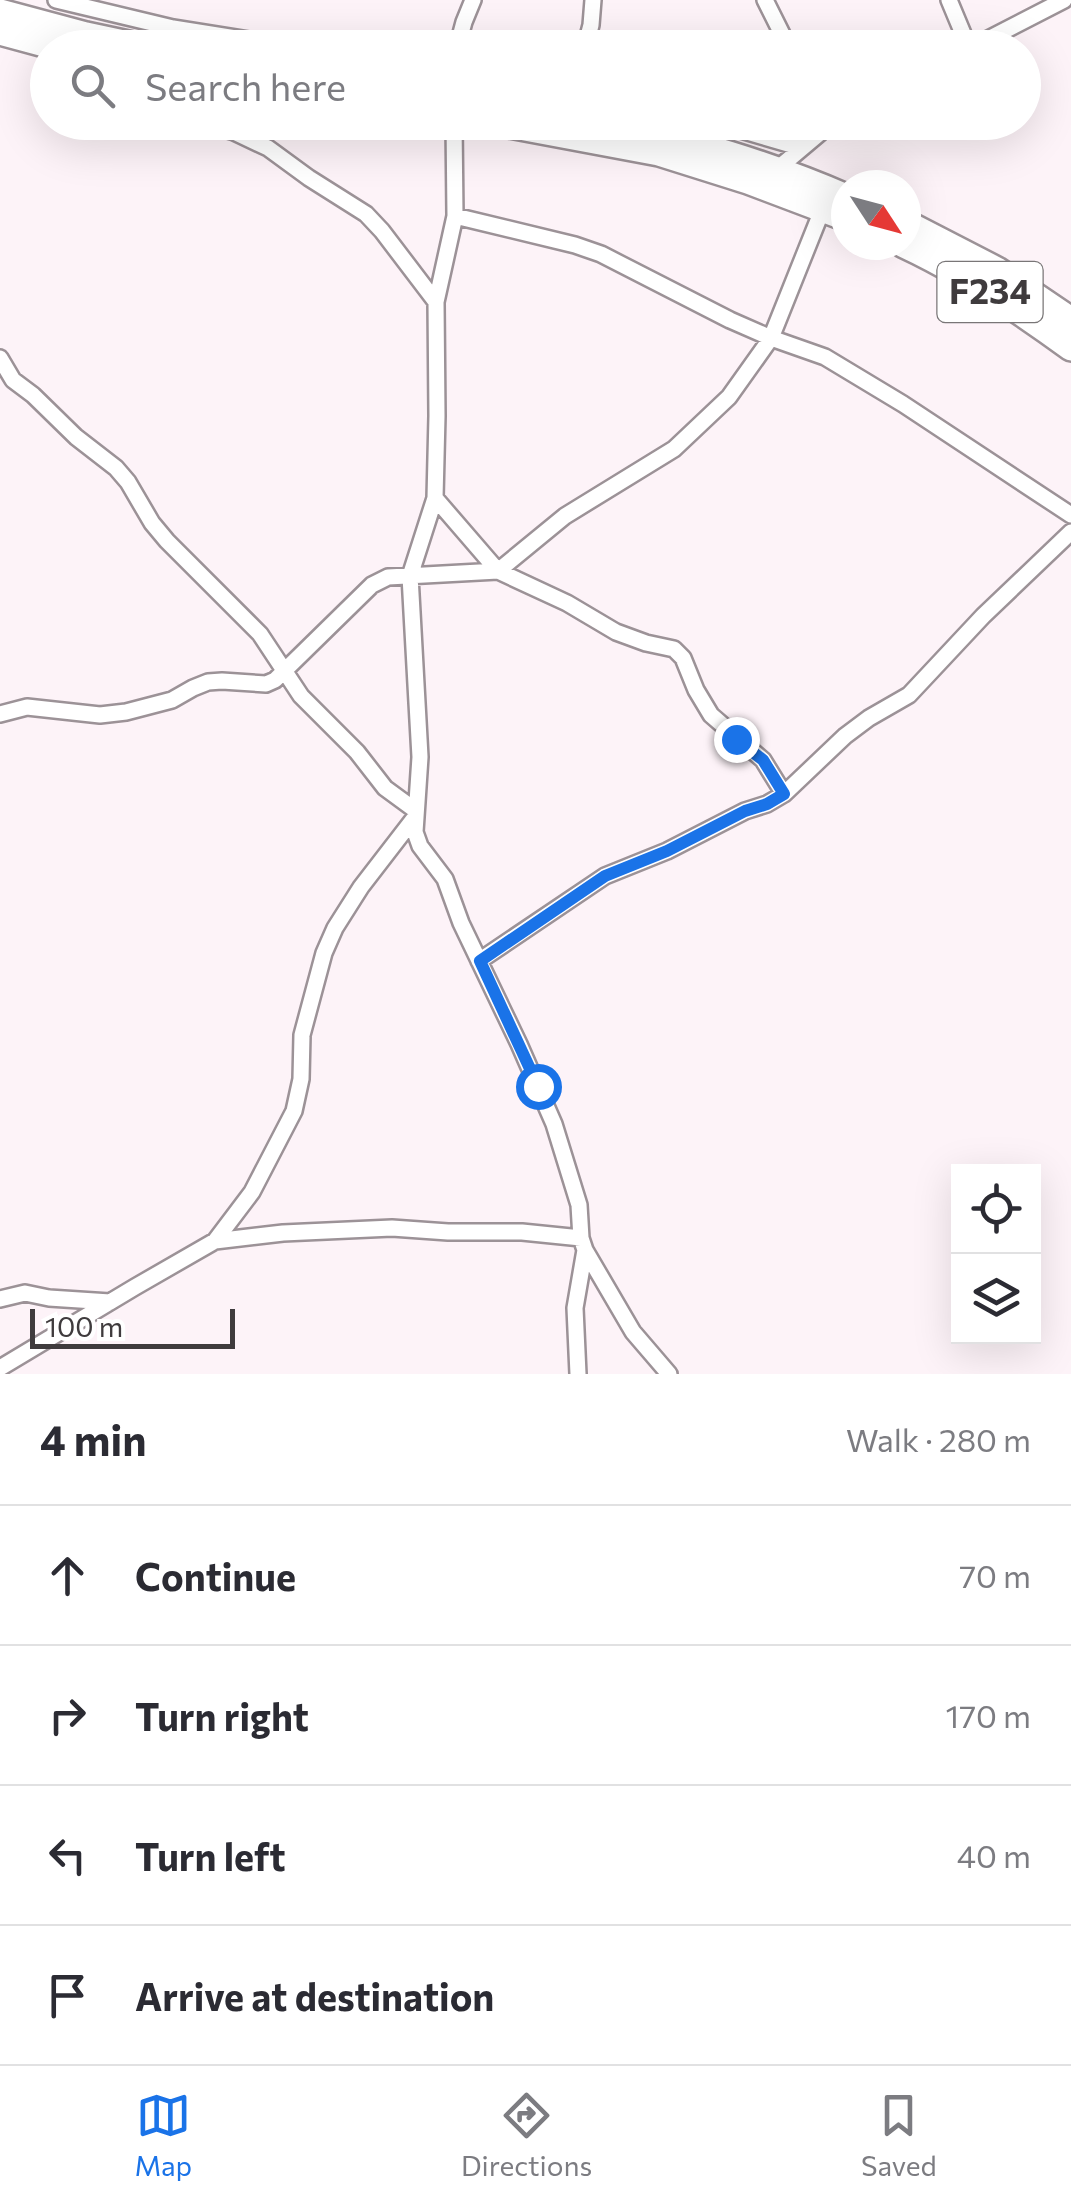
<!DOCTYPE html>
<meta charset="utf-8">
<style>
body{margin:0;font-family:Commissioner,sans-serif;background:#f2f2f3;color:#2b2b33}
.controls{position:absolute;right:30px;bottom:30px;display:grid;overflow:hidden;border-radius:0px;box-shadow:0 10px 40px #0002}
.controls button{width:90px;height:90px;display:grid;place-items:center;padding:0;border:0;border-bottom:2px solid #e1e1e2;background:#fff;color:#2b2b33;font:50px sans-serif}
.compass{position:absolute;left:831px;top:170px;width:90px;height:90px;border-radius:50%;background:#fff;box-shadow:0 10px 40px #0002;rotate:126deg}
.scale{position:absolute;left:30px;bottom:25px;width:205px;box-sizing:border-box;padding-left:10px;border:5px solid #3f3b3d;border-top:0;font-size:28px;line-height:35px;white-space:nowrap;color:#3f3b3d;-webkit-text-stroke:8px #fff;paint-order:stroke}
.stop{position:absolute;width:30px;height:30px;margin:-22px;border:8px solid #1a73e8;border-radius:50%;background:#fff}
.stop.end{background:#1a73e8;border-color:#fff;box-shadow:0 2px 10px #0008}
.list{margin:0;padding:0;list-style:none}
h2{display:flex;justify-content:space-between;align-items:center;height:130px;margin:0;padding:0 40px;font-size:42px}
h2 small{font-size:32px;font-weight:400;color:#7c7c81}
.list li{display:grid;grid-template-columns:65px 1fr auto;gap:30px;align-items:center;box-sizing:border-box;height:140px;padding:0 40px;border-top:2px solid #e1e1e2}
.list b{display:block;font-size:38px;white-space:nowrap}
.list em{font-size:32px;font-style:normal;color:#7c7c81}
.icon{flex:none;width:55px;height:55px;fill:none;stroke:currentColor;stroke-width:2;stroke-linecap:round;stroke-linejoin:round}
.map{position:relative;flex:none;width:1071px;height:1374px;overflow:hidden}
.search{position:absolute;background:#fff;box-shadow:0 10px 40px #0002;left:30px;right:30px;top:30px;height:110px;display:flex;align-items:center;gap:25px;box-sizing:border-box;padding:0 35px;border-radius:55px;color:#7c7c81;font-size:38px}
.sheet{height:690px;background:#fff}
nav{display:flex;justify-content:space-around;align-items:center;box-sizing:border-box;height:140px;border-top:2px solid #e1e1e2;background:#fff;font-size:28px;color:#7c7c81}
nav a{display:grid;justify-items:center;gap:5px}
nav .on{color:#1a73e8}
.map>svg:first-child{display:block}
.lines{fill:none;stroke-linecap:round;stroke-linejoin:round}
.minor-casing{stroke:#9c9297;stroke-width:20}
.primary-casing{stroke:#9c9297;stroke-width:30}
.minor{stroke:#fff;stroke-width:15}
.primary{stroke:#fff;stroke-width:25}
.route{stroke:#1a73e8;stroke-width:12}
.labels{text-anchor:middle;stroke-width:9;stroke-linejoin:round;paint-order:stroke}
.shield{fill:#fff;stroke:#797677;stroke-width:2.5}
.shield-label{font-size:35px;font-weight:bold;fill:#3f3b3d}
</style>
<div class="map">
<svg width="1071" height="1374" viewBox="0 0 1071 1374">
<rect width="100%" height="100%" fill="#fdf3f8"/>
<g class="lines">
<!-- minor casing -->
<g class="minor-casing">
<path id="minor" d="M56 0 173 28 299 48
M765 0 789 48
M949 0 969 48
M457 48 464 22 473 0
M585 48 591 25 593 0
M971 48 1064 0
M200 122 234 132 268 148 309 178 366 214 382 231 436 302
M454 122 455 216 436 302 437 416 435 498 410 576 420 757 415 832 420 846 445 879 461 923 519 1044 554 1124 579 1205 581 1238 585 1250 633 1332 669 1374
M713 122 802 148
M776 170 833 122
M455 216 575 245 601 254 730 320 771 338 825 357 903 404 1071 515
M0 358 13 380 33 395 76 437 116 468 128 482 152 523 167 541 260 634 301 696 357 752 385 788 415 810
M435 498 498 571 567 603 616 632 646 643 674 649 683 658 696 690 711 715 763 760 784 794
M0 714 27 707 100 715 126 712 172 700 193 688 208 682 222 681 266 684 275 680 372 585 388 577 498 571 565 516 674 449 729 397 771 338 823 208
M479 961 605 876 667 851 745 811 767 804 784 794 845 736 869 718 909 695 983 616 1071 532
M215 1241 252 1192 294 1111 301 1079 302 1035 324 953 335 928 361 887 415 817
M0 1299 25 1293 49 1298 110 1302
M0 1368 135 1287 215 1241 283 1233 392 1228 448 1232H522L581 1238
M578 1374 575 1308 585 1250"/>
</g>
<!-- primary casing -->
<g class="primary-casing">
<path id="primary" d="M0 12 86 35 147 48
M0 32 59 48
M493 122 659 153 748 181 846 218
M613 122C692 142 771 164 846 197
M906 223 997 270 1071 320
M904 245C964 273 1018 309 1071 348"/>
</g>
<!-- minor -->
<use href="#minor" class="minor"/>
<!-- primary -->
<use href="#primary" class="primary"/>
</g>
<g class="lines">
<!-- route -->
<path class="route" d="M538 1086 480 961 605 876 667 851 745 811 767 804 784 794 763 760 736 739"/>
</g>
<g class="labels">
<!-- shield labels -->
<rect class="shield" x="937.5" y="262" width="105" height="60" rx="8"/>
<g class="shield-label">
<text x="990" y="304">F234</text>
</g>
</g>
</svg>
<div class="controls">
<button><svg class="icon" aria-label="locate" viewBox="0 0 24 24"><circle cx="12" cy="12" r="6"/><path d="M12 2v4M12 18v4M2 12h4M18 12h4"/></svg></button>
<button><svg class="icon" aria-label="layers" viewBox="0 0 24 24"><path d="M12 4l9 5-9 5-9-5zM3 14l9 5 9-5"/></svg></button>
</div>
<svg class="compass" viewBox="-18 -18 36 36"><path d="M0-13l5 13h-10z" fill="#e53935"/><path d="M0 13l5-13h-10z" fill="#7c7c81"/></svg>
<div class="scale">100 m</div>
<div class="stop" style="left:538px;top:1086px"></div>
<div class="stop end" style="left:736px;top:739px"></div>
<div class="search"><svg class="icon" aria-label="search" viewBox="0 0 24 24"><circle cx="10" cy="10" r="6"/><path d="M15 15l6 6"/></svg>Search here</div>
</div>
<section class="sheet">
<h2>4 min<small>Walk · 280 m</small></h2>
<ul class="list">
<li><svg class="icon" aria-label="ahead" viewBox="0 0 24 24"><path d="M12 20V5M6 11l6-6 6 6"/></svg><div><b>Continue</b></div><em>70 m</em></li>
<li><svg class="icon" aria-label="right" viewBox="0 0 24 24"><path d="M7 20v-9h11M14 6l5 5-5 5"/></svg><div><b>Turn right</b></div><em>170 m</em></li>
<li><svg class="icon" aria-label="left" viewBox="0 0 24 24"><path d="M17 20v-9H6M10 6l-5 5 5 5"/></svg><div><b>Turn left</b></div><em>40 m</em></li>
<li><svg class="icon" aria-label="arrive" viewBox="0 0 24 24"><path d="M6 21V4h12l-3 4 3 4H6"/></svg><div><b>Arrive at destination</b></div></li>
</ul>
</section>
<nav>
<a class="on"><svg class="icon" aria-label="map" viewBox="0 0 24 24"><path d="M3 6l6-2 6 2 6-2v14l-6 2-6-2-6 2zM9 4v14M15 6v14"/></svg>Map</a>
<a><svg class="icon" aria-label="directions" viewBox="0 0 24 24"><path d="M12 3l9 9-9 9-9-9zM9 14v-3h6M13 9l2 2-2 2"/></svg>Directions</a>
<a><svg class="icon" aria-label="saved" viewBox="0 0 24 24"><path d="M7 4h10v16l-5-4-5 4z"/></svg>Saved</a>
</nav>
